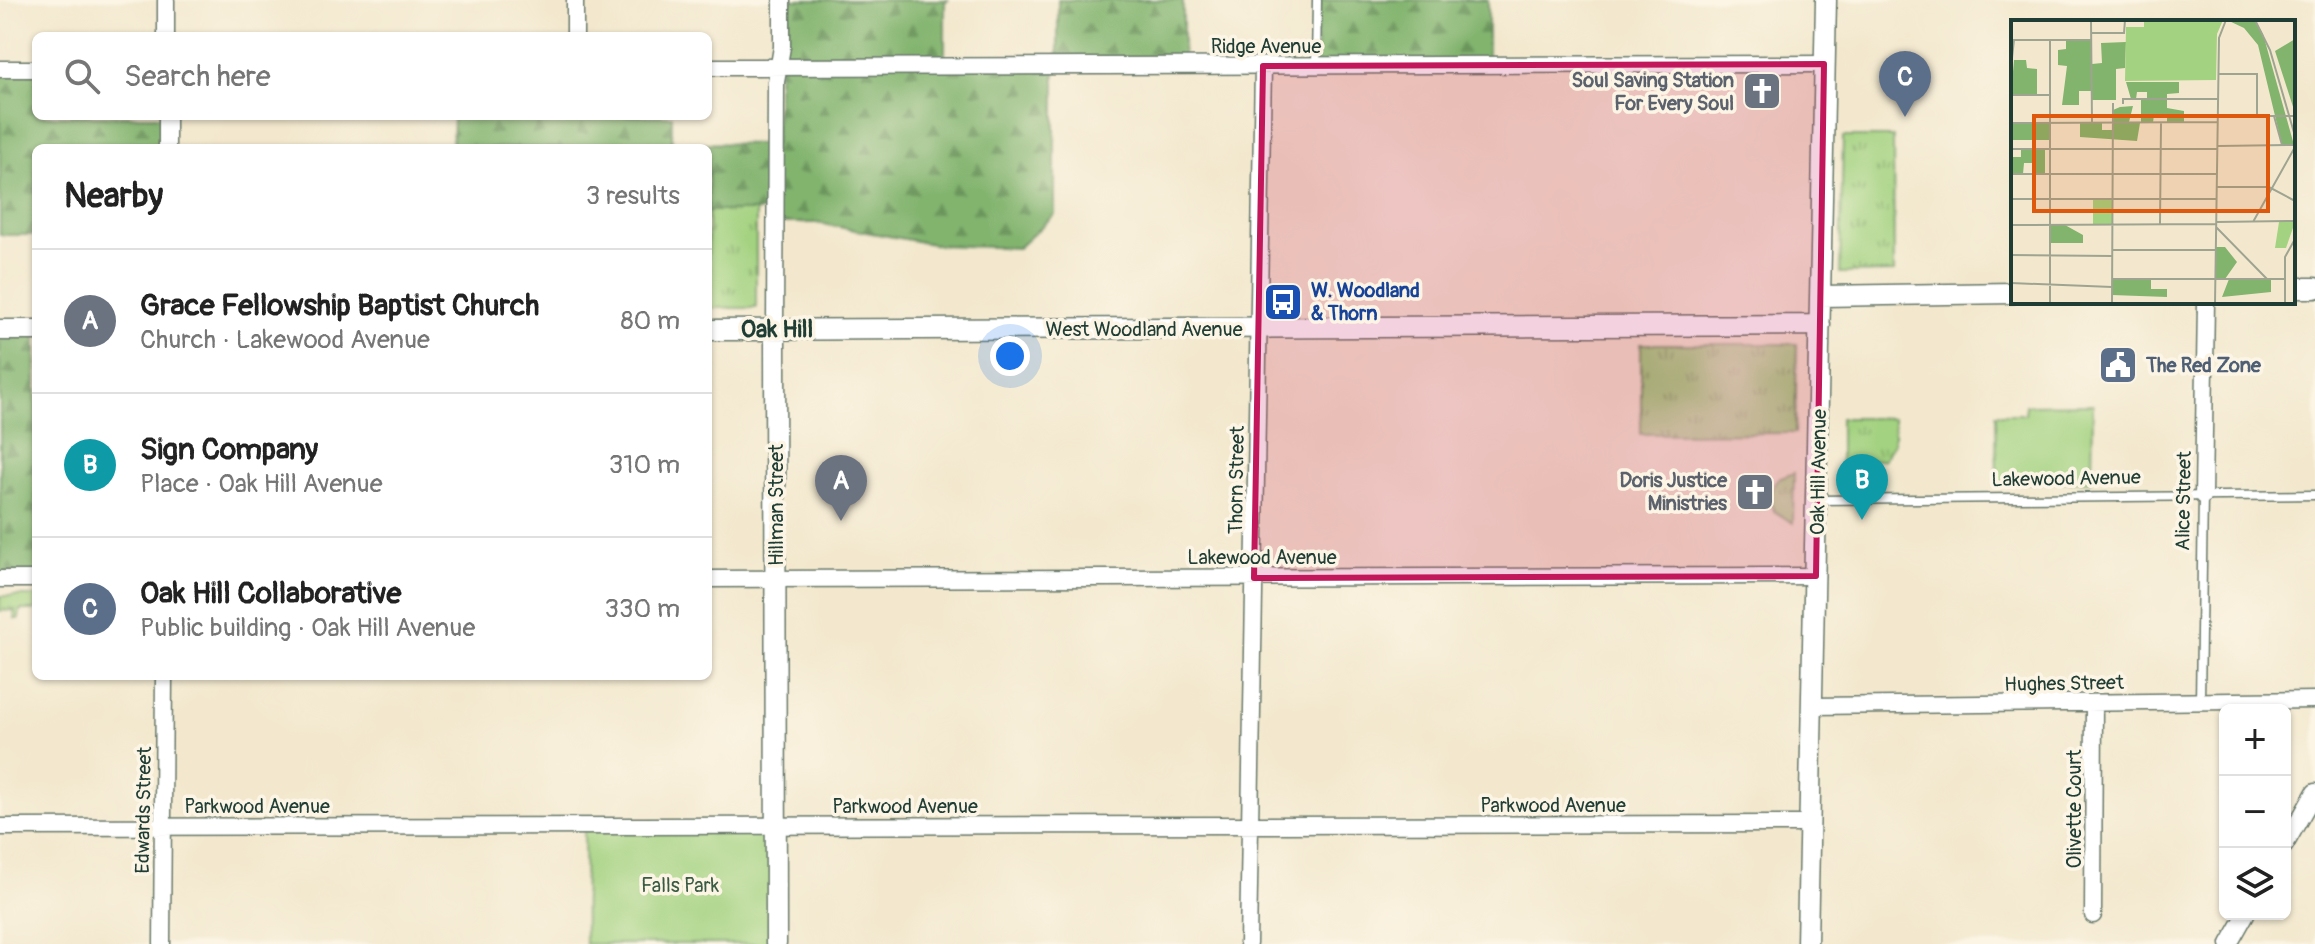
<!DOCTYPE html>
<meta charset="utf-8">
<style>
body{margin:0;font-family:Pangolin,sans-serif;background:#f2f2f2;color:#222}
.controls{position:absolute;right:24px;bottom:24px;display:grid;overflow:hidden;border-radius:12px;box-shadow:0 2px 6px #0004}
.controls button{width:72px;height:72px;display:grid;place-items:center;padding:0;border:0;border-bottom:2px solid #e0e0e0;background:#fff;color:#222;font:40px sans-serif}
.you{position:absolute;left:1010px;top:356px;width:28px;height:28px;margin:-20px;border:6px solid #fff;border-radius:50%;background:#1a73e8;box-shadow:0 0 0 12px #1a73e833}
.badge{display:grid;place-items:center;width:52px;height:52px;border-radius:50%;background:#d1495b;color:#fff;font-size:26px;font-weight:700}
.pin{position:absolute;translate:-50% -66px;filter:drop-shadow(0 2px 4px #0008)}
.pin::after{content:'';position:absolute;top:42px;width:28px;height:24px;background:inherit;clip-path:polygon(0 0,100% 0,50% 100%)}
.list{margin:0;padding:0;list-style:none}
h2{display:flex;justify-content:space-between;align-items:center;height:104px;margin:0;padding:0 32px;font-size:34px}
h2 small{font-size:26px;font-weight:400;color:#767676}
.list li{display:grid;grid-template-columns:52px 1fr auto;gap:24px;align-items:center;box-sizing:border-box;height:144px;padding:0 32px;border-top:2px solid #e0e0e0}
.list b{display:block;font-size:30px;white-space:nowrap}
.list p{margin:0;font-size:26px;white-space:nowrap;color:#767676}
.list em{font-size:26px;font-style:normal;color:#767676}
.icon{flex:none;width:44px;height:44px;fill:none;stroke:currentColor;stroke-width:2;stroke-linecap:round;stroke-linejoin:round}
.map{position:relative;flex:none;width:2315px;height:944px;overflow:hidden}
.search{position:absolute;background:#fff;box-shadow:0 2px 6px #0004;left:32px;top:32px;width:680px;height:88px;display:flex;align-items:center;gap:20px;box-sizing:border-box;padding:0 28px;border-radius:12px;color:#767676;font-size:30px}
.panel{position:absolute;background:#fff;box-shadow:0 2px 6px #0004;left:32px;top:144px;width:680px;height:536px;border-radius:12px}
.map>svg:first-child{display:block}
.grass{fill:url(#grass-tufts);stroke:#61885a;stroke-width:2}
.forest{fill:url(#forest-firs);stroke:#507851;stroke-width:2}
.park{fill:#a3d280;stroke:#61885a;stroke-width:2}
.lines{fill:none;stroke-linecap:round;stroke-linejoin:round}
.service-casing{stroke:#69796a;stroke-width:11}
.minor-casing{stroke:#69796a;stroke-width:19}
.tertiary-casing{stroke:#69796a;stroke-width:23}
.service{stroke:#fff;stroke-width:8}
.minor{stroke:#fff;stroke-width:16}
.tertiary{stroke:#fff;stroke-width:20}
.marked{fill:#c2185b;fill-opacity:0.2;stroke:#c2185b;stroke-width:6;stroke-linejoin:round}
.labels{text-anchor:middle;stroke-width:7;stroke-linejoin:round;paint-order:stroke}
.street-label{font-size:20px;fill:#1f3d34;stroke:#fcf5e5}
.worship-label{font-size:20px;font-weight:bold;fill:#5b616d;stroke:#fcf5e5;text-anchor:end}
.transit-label{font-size:20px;font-weight:bold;fill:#164399;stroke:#fcf5e5;text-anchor:start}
.service-label{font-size:20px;font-weight:bold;fill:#4e5e75;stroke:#fcf5e5;text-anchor:start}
.park-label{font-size:20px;fill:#395b43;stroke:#fcf5e5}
.quarter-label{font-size:24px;font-weight:bold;fill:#1f3d34;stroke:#fcf5e5}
.inset-road{fill:none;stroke:#9ea490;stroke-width:2}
.view{fill:#de580e;fill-opacity:0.15;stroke:#de580e;stroke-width:4}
.inset-edge{fill:none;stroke:#1f3d34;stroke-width:4}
</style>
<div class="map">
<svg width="2315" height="944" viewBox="0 0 2315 944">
<defs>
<pattern id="grass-tufts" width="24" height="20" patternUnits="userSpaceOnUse" patternTransform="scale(2)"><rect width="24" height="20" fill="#a3d280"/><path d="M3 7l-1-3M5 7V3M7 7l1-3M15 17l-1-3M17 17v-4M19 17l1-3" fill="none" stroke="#84ac6a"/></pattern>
<pattern id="forest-firs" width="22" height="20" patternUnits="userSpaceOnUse" patternTransform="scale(2)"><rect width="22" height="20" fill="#82b46e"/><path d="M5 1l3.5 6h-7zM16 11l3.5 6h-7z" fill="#6a945b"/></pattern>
</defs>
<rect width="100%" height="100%" fill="#fcf5e5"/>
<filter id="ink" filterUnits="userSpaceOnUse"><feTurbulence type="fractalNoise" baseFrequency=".0125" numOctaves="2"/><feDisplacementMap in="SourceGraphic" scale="16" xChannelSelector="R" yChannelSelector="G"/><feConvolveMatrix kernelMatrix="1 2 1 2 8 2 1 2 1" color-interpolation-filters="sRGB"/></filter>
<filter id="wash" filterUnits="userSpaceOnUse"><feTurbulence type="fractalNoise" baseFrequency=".006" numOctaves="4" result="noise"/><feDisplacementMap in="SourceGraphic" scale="32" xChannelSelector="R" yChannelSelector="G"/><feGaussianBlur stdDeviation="1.8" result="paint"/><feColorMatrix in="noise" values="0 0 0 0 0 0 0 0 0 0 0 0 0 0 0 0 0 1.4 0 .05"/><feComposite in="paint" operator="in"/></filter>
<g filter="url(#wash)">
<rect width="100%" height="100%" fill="#f3e8ce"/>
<!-- grass -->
<path class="grass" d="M1843 137H1893L1894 272 1840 273Z
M708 211H756V308H708Z
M1641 344H1797L1795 433 1641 434Z
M1840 418H1894V442L1884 460H1862V489H1840Z
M1794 473 1793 523 1774 511 1770 494 1778 479Z
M0 596H36V610H20L19 619H15L14 610 0 611Z"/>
<!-- forest -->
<path class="forest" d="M782 0H948L945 3V66H1055V214L1018 248 938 245 816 223H775V211H708V148H452L453 116H672V143L775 144Z
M1058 0H1183V66H1058Z
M1317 0H1488V65L1316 66Z
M0 69H36V116H167V148H36V235H0Z
M0 330H36V579H0Z"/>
<!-- park -->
<path class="park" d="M2093 404 2092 481 1997 483 1996 414H2025L2026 405Z
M584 826H776V944H585Z"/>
</g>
<g filter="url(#ink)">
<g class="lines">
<!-- service casing -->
<g class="service-casing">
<path id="service" d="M1316 66 1317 0
M1818 500 2315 495
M2200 701 2203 496"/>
</g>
<!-- minor casing -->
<g class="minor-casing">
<path id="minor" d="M166 0V36
M575 0V36
M708 67 1824 64
M0 69H36
M167 116V148
M775 330 776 82 782 47V0
M2203 496 2206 302
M0 579H36
M708 579 1816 576
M1813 706 2315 700
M0 827 1811 824
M2285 845 2315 792
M2093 915 2094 703
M162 944 164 676
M1248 944 1263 66
M2229 944 2246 914"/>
</g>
<!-- tertiary casing -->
<g class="tertiary-casing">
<path id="tertiary" d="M2293 288H2315
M1821 296 2013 293
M0 330H36
M708 330 1820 325
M775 330 776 944
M1807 944 1826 0"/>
</g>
<!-- service -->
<use href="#service" class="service"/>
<!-- minor -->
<use href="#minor" class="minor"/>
<!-- tertiary -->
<use href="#tertiary" class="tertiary"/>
</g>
</g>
<!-- marked area -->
<path class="marked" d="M1824 64 1816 576 1254 578 1263 66Z"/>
<!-- icons -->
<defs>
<g id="church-square" transform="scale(2)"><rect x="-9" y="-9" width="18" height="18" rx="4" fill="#6b7280" stroke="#fcf5e5"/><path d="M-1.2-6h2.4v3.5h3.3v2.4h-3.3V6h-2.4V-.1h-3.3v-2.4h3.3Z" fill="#fff"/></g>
<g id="bus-square" transform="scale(2)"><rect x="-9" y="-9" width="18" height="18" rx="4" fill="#1a4fb4" stroke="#fcf5e5"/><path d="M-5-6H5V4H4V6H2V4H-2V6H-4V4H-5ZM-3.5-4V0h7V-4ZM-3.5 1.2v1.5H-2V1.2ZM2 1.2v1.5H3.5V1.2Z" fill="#fff"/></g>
<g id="civic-square" transform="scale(2)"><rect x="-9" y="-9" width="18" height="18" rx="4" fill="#5c6f8a" stroke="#fcf5e5"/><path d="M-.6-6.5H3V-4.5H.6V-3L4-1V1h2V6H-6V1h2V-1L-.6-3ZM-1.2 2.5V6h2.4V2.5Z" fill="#fff"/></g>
</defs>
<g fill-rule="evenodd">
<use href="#church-square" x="1762" y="91"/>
<use href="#bus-square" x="1283" y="302"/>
<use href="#civic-square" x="2118" y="365"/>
<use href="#church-square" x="1755" y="492"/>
</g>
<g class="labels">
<!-- street labels -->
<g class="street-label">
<text x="1266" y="53">Ridge Avenue</text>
<text x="1144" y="336">West Woodland Avenue</text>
<text transform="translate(1818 472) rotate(-89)" y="7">Oak Hill Avenue</text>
<text transform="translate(2066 478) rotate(-1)" y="7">Lakewood Avenue</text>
<text transform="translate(1236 480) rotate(-89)" y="7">Thorn Street</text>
<text transform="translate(2183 501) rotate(-89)" y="7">Alice Street</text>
<text transform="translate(776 505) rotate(-90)" y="7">Hillman Street</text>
<text x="1262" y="564">Lakewood Avenue</text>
<text transform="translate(2064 683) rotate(-1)" y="7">Hughes Street</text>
<text x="1553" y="812">Parkwood Avenue</text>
<text x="257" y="813">Parkwood Avenue</text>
<text x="905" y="813">Parkwood Avenue</text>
<text transform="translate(2074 809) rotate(-90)" y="7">Olivette Court</text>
<text transform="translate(143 810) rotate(-89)" y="7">Edwards Street</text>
</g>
<!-- worship labels -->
<g class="worship-label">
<text x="1734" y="87">Soul Saving Station<tspan x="1734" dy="23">For Every Soul</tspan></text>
<text x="1727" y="487">Doris Justice<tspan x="1727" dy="23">Ministries</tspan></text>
</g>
<!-- transit labels -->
<g class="transit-label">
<text x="1311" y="297">W. Woodland<tspan x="1311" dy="23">&amp; Thorn</tspan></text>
</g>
<!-- service labels -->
<g class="service-label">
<text x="2146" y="372">The Red Zone</text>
</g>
<!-- park labels -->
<g class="park-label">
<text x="680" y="892">Falls Park</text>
</g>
<!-- quarter labels -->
<g class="quarter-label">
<text x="777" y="337">Oak Hill</text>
</g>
</g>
<!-- overview -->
<g transform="translate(2011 20)">
<rect width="284" height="284" fill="#f3e8ce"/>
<path d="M268 202H284L275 228H264Z" fill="#a3d280"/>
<path d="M216 0H244L252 14 283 125H271L247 25 233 8ZM284 19V93L264 31ZM55 20H80L81 44 91 43 90 23 115 22 114 48 105 49V80H81V71H68V85H51L56 46 47 45V30L55 29ZM3 40H15L16 48 26 49V75H0ZM115 62H168V73L156 74V88L173 91V103H156V94H143L142 103H129L126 121 69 117V103H91V110H101L102 90 109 87 122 86 118 102H130V79H136V72H126L125 79H120ZM2 103H40V120H2ZM10 129H34V154H22L21 143H13L12 154H0V137H10ZM39 205H54L72 215V223H39ZM204 227H214L226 242 214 259H204ZM101 259H140V269H156V277L101 275ZM218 259H260V272L211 277Z" fill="#82b46e"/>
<path d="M133 0H212L206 14 205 60 114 61 115 7H133Z" fill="#a3d280"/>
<path d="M82 179H101V205H82Z" fill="#a3d280"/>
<path class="inset-road" d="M80 0 81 102M244 0 259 30 284 116M80 13H113L114 0M0 20H80M0 47 3 20M208 54H246V96M0 75H40M112 84V79H207M207 96H284M263 96 271 125M0 103 207 102M207 126 284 125M0 129H207M0 154H206M206 167H258L284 181M0 179H206M205 202 284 201M242 202 284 127M149 204 150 103M0 205 205 204M205 207 256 259M101 230H204M0 235 101 236M101 259H274M0 263 101 267M39 284V20M101 284 102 83M204 284 208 18 215 0M274 284V237L284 219"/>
<path class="view" d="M23 96H257V191H23Z"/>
<rect width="284" height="284" class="inset-edge"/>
</g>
</svg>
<div class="controls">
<button>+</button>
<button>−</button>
<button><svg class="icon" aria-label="layers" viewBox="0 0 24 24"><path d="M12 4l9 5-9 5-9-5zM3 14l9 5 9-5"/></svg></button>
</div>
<div class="you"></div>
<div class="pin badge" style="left:841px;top:521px;background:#6b7280">A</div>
<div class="pin badge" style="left:1862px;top:520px;background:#0f9aa8">B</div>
<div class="pin badge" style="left:1905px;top:117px;background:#5c6f8a">C</div>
<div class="search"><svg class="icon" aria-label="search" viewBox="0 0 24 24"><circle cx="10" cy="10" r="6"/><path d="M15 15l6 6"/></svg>Search here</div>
<section class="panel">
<h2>Nearby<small>3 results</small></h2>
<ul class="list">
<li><span class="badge" style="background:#6b7280">A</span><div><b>Grace Fellowship Baptist Church</b><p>Church · Lakewood Avenue</p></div><em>80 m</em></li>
<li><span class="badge" style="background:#0f9aa8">B</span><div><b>Sign Company</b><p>Place · Oak Hill Avenue</p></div><em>310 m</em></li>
<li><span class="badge" style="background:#5c6f8a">C</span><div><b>Oak Hill Collaborative</b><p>Public building · Oak Hill Avenue</p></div><em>330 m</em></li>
</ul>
</section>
</div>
